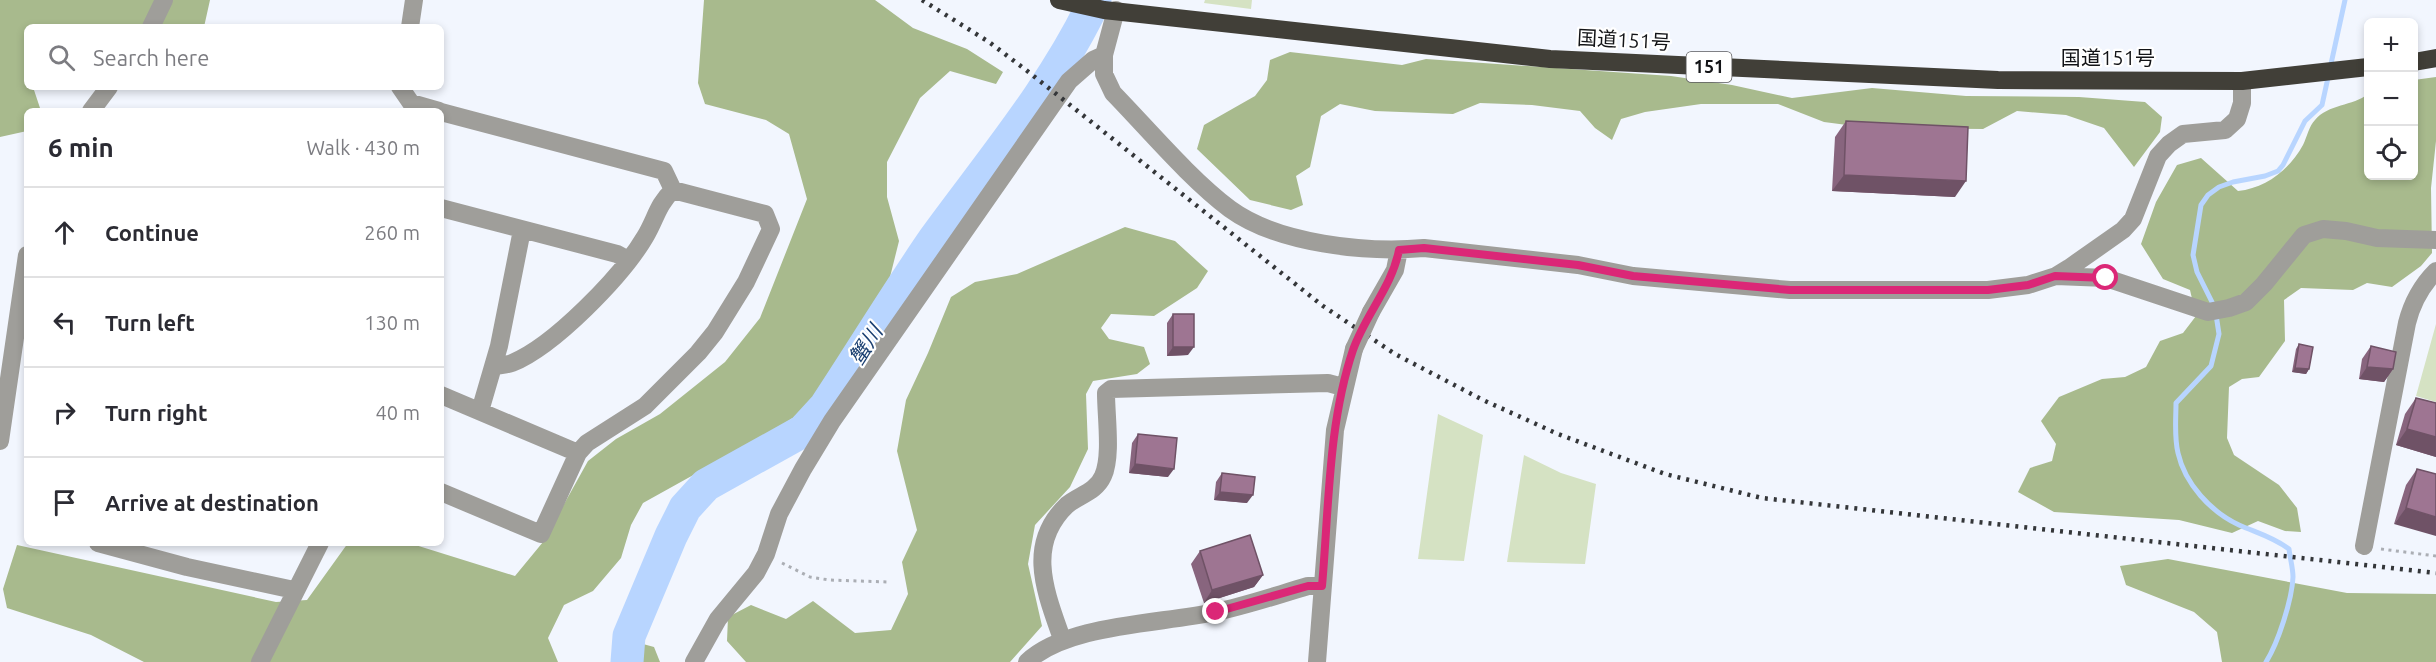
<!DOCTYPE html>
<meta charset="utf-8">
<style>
body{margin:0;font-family:Ubuntu,"Noto Sans JP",sans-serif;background:#f2f2f3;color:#2b2b33}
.controls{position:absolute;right:18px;top:18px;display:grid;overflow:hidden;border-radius:9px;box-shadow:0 3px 9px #0003}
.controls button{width:54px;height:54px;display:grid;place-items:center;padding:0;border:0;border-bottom:2px solid #e1e1e2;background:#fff;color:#2b2b33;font:30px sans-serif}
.stop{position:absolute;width:18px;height:18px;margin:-14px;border:4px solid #db2777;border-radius:50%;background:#fff}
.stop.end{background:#db2777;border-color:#fff;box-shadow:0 2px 6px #0008}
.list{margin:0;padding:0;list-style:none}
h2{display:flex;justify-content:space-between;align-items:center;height:78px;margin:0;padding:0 24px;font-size:26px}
h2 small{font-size:20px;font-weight:400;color:#7c7c81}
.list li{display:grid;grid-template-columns:39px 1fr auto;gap:18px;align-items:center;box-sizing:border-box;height:90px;padding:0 24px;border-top:2px solid #e1e1e2}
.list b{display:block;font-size:22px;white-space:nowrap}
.list em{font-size:20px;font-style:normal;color:#7c7c81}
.icon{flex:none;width:33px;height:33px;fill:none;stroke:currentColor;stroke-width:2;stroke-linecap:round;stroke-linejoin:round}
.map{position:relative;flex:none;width:2436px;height:662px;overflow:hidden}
.search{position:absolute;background:#fff;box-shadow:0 3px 9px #0003;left:24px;top:24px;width:420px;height:66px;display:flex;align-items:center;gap:15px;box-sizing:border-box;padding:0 21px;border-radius:9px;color:#7c7c81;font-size:22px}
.panel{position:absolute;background:#fff;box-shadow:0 3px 9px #0003;left:24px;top:108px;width:420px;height:438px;border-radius:9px}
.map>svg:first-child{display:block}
.green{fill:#d5e2c3}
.forest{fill:#a8ba8d}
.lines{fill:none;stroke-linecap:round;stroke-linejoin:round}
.stream{stroke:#b8d5ff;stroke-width:5}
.river{stroke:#b8d5ff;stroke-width:33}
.path{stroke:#abaeb4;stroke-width:3;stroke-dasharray:3 4.5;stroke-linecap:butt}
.minor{stroke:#9f9e9a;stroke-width:18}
.highway{stroke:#413f38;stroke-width:18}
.rail{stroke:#343639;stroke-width:4.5;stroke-dasharray:3 6;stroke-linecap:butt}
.minor-bridge{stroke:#9f9e9a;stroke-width:18}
.wall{fill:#88657e}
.shaded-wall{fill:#6f5266}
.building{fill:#9e7592;stroke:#6f5266;stroke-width:1.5}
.route{stroke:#db2777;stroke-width:8}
.labels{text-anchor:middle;stroke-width:4.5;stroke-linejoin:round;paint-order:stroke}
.shield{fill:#fff;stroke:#5a5a5d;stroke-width:1.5}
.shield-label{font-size:18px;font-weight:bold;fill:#131417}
.street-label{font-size:20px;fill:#131417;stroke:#fff}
.water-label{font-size:21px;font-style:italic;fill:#1b4072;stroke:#fff}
</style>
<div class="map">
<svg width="2436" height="662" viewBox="0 0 2436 662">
<rect width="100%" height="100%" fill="#f2f6fe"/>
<!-- green -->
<path class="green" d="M1205 0H1252L1251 9 1204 3Z
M2436 324V402L2416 396Z
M1438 414 1483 435 1464 561 1418 559Z
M1524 455 1561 473 1596 484 1585 564 1507 562Z"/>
<!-- forest -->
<path class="forest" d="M0 0H210L204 27H27V87H33L41 111H27V131L0 137Z
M704 0H875L913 28 967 49 1003 72 996 84 950 71 920 98 887 162V197L899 241 890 277 811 406 776 429 643 503 631 525 621 558 593 591 564 605 548 638 558 662H144L91 635 7 608 3 589 17 545 276 602 307 600 348 543H409L515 576 543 542 588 461 616 439 660 414 725 362 760 318 807 199 789 134 766 120 705 104 698 83Z
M1290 52 1402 65 1426 59 1671 76 1732 85 1792 98 1872 88 1966 96 2079 97 2145 102 2162 117 2160 132 2134 167 2104 128 2066 115 2017 111 1983 129 1870 128 1824 122 1778 104H1701L1645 112 1621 119 1612 140 1595 128 1580 111 1532 105 1480 103 1453 114 1375 111 1340 104 1321 116 1310 167 1296 176 1303 205 1291 210 1250 200 1197 149 1204 125 1255 96 1267 80 1270 60Z
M2436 77V141L2431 188 2432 253 2421 266 2392 287 2367 283 2353 290 2301 288 2284 300 2285 341 2259 377 2242 379 2229 387 2227 438 2234 455 2279 485 2297 508 2301 532 2285 531 2258 521 2232 533 2179 520 2054 512 2018 492 2030 468 2052 461 2056 444 2041 421 2059 397 2102 379 2125 377 2146 367 2160 341 2183 333 2196 316 2190 290 2163 279 2141 244 2156 202 2177 165 2201 158 2238 191C2266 188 2289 170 2303 145 2307 137 2309 126 2315 120 2328 104 2353 106 2368 94V176H2414V80Z
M1125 227 1175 241 1208 271 1197 288 1154 316 1111 314 1101 328 1109 339 1144 347 1150 364 1137 374 1093 381 1086 394 1088 449 1070 487 1035 525 1028 564 1042 626 1010 662H746L727 641 728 617 751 605 786 619 813 601 855 633 891 630 908 594 902 562 917 530 897 451 906 400 928 353 951 297 975 282 1017 274Z
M2168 559 2347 593 2436 594V662H2222L2217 632 2194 612 2126 585 2120 566Z
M643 644 654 647 660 662H640Z"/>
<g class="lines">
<!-- stream -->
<path class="stream" d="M2266 662C2278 643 2292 600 2293 577 2293 568 2290 558 2289 549 2273 537 2257 533 2239 525 2211 512 2185 484 2178 453 2174 437 2176 419 2176 403L2211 366 2219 334 2215 308 2197 272 2193 255 2201 205 2208 195 2219 187 2233 182 2265 176 2278 171 2283 165 2305 121 2322 105 2345 0"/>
<!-- river -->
<path class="river" d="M627 662 629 636 671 536 685 508 706 485 803 431 825 407C862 351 897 293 935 238 991 161 1054 87 1095 0"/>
<!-- path -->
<path class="path" d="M2381 549 2436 556
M782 563 810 577 829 580 890 582"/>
<!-- minor -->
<path class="minor" d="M1116 10 1104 55V74L1113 93C1149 130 1190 179 1230 209 1278 244 1366 253 1424 248L1578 265 1633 276 1790 290H1988L2028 285 2056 276 2069 268 2123 230 2133 219 2158 156 2169 144 2183 134 2225 130 2237 119 2242 103V81
M151 27 164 0
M410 27 414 0
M400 87 411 103 439 111
M91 111 109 87
M441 112 664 171 673 190
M441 208 617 254 628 260
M2056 276 2106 278 2208 312 2229 308 2246 302 2264 284 2304 235 2323 229 2346 231 2377 238 2436 240
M1371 312 1395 270 1399 250
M441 395 578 453 587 443 645 406 698 353 715 332 746 282 771 229 765 214 673 190C657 205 656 219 645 237 622 276 554 346 512 363 507 365 500 365 494 366
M480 411 499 346 522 230
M0 441 27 255
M441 492 541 534 578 453
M98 543 187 567 294 590
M2364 546 2407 323C2412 303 2421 286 2436 271
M1062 639C1046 593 1025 545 1067 505 1079 495 1096 492 1103 476 1112 456 1106 417 1106 393L1111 389 1328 383 1343 387
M260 662 320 543
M694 662 718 619 756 573 766 554 779 514 803 469 832 421 1069 81 1093 60 1104 55
M1027 662C1067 624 1160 624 1215 612 1246 606 1277 595 1308 586H1322
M1317 662 1335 430 1354 349"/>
<!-- highway -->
<path class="highway" d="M1059 0 1104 10 1550 59 1998 80 2242 81 2368 67
M2414 62 2436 58"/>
<!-- rail -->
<path class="rail" d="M922 0 989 42 1026 70 1323 306 1395 354 1483 400 1558 434 1665 474 1762 498 2436 573"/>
<!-- minor-bridge -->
<path class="minor-bridge" d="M1354 349 1371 312"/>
</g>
<!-- wall -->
<path class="wall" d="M1846 121 1955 197 1832 191 1835 137Z
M1173 314 1188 355 1167 356V323Z
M2299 344 2309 369 2306 374 2292 372 2296 349Z
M2371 346 2393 369 2384 382 2359 379 2362 359Z
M2416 398 2436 403V457L2396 445 2405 414Z
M1138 434 1168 477 1129 473 1132 443Z
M2417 469 2436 474 2394 524 2406 485Z
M1222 473 1247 503 1214 500 1216 482Z
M1200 551 1263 575 1254 587 1204 603 1191 564Z"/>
<!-- shaded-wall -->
<path class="shaded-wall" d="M1844 175 1966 181 1955 197 1832 191Z
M1173 347H1194L1188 355 1167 356Z
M2367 367 2393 369 2384 382 2359 379Z
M2295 368 2309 369 2306 374 2292 372Z
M2407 429 2436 437V457L2396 445Z
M1135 464 1174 469 1168 477 1129 473Z
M1220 492 1253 495 1247 503 1214 500Z
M2406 508 2436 517V536L2394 524Z
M1263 575 1254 587 1204 603 1212 590Z"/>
<!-- building -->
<path class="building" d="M1846 121 1968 127 1966 181 1844 175Z
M1173 314H1194V347H1173Z
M2299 344 2313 347 2309 369 2295 368Z
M2371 346 2396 352 2393 369 2367 367Z
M2416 398 2436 403V437L2407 429Z
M1138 434 1177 438 1174 469 1135 464Z
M2417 469 2436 474V517L2406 508Z
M1222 473 1255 477 1253 495 1220 492Z
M1250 535 1263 575 1212 590 1200 551Z"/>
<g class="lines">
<!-- route -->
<path class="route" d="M1216 612 1308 586H1322C1329 508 1328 424 1353 350 1365 315 1392 287 1399 250L1424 248 1578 265 1633 276 1790 290H1988L2028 285 2055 276 2106 278"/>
</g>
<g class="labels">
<!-- shield labels -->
<rect class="shield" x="1686.5" y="52" width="45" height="30" rx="4.5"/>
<g class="shield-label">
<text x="1709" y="73">151</text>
</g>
<!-- street labels -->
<g class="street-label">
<text transform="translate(1624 40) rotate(3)" y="7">国道151号</text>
<text x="2108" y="65">国道151号</text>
</g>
<!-- water labels -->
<g class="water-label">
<text transform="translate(866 345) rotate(-57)" y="7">蟹川</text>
</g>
</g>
</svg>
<div class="controls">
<button>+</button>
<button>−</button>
<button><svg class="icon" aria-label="locate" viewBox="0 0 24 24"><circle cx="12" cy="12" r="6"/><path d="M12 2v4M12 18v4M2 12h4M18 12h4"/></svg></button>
</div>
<div class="stop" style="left:2106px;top:278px"></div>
<div class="stop end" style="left:1216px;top:612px"></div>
<div class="search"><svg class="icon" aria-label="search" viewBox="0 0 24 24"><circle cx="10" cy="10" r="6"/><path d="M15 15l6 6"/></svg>Search here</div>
<section class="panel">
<h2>6 min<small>Walk · 430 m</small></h2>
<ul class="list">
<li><svg class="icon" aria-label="ahead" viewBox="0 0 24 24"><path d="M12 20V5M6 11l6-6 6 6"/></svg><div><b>Continue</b></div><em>260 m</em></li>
<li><svg class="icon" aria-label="left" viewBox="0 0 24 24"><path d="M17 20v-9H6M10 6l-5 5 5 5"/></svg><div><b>Turn left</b></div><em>130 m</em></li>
<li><svg class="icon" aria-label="right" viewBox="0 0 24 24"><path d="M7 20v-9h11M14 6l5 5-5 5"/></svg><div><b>Turn right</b></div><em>40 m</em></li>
<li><svg class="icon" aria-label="arrive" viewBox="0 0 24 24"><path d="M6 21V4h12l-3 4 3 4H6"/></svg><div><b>Arrive at destination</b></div></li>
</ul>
</section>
</div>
